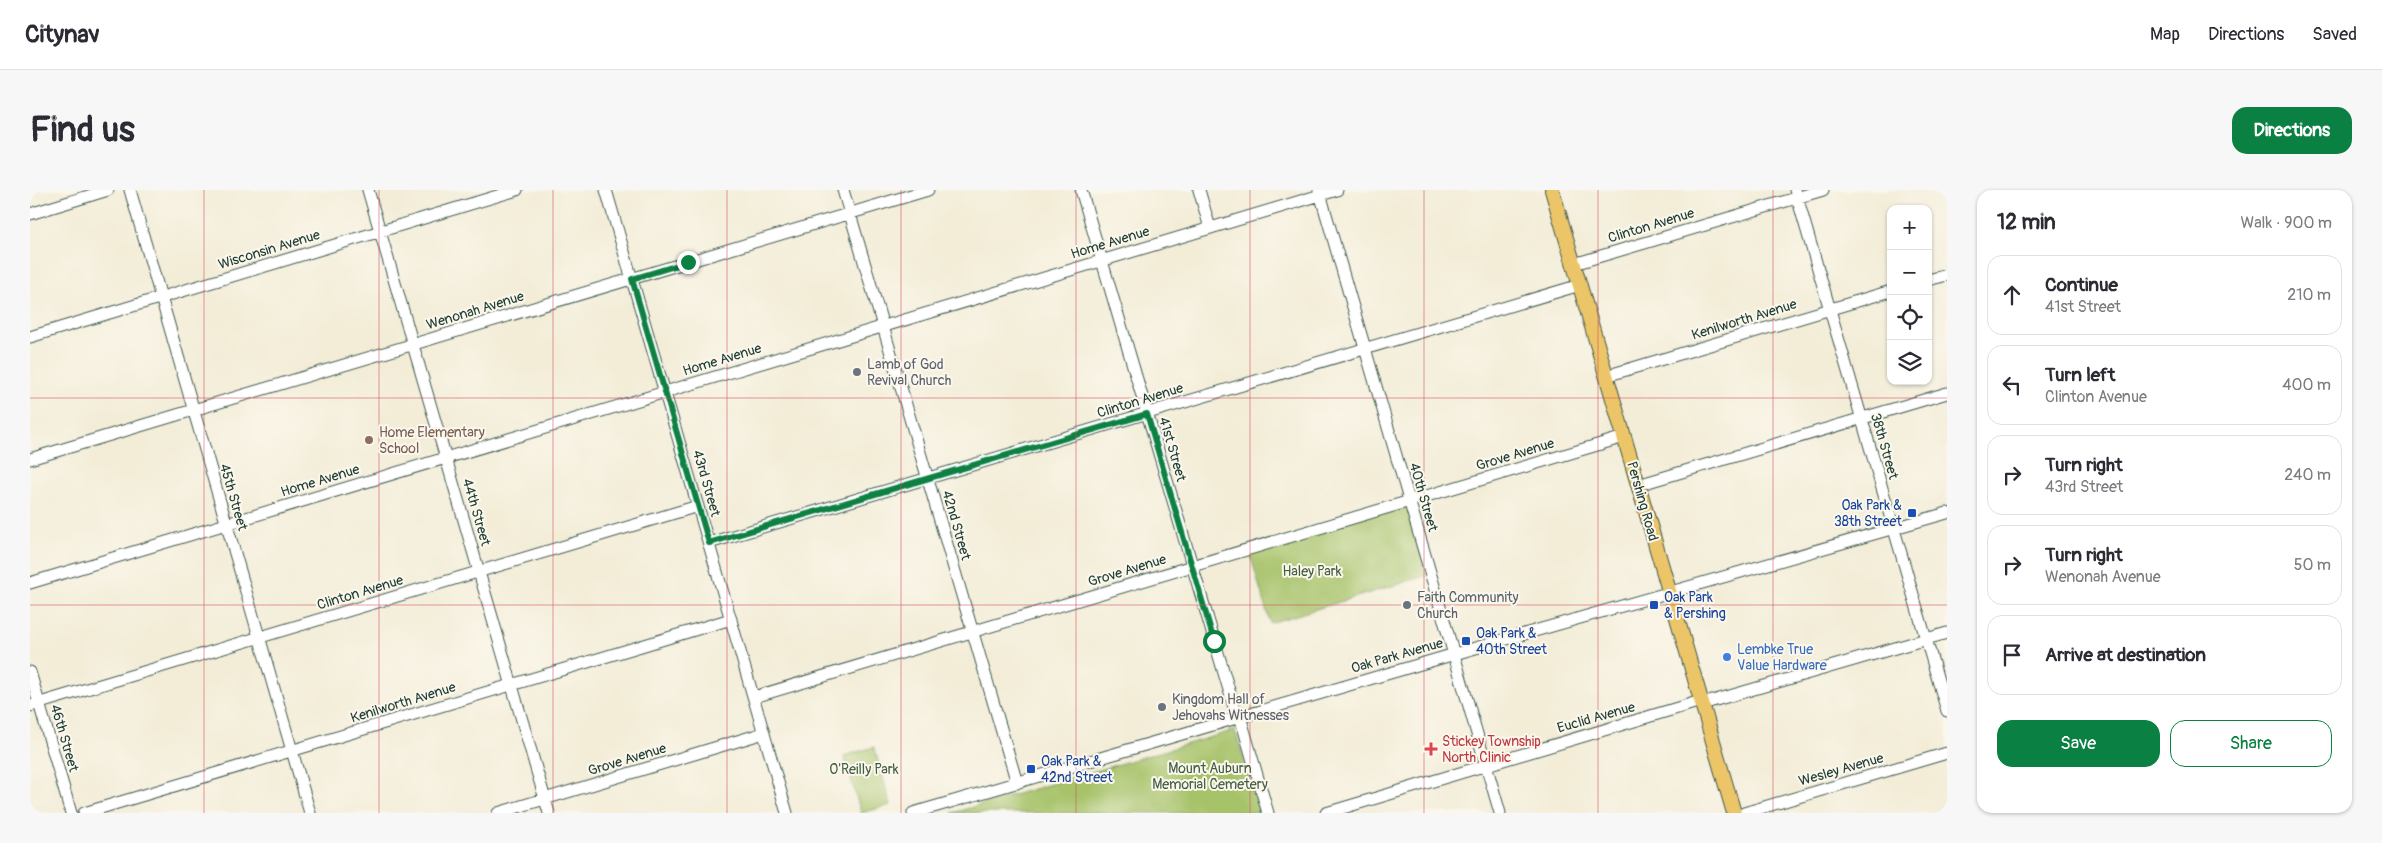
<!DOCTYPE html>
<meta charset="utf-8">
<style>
body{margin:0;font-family:Pangolin,sans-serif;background:#f7f7f7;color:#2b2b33}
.controls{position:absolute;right:15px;top:15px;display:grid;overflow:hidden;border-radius:10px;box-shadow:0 1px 4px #0004}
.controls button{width:45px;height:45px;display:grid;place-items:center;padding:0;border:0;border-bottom:1px solid #e1e1e2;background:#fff;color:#2b2b33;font:25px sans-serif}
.stop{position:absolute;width:15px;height:15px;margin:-11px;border:4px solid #0b8043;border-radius:50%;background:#fff}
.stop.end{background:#0b8043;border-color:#fff;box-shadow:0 1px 5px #0008}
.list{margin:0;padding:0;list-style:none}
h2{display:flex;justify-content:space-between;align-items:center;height:65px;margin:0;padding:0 20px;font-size:21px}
h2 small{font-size:16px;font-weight:400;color:#7c7c81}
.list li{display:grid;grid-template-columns:32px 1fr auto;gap:15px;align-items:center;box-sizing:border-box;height:80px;margin:0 10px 10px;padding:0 10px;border:1px solid #e1e1e2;border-radius:15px}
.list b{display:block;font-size:19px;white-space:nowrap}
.list p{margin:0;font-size:16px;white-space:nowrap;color:#7c7c81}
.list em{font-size:16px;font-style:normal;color:#7c7c81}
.actions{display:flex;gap:10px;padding:15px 20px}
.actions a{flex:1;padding:11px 0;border:1px solid #0b8043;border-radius:15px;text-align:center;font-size:18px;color:#0b8043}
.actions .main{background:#0b8043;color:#fff}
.icon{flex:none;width:28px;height:28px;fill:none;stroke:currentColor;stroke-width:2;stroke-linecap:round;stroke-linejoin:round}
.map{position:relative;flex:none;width:1917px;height:623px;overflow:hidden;border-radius:15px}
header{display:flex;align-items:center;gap:30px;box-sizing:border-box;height:70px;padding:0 25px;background:#fff;border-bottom:1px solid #e1e1e2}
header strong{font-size:24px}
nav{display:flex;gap:28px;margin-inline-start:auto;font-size:18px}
.intro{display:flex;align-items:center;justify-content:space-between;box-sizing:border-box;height:120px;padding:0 30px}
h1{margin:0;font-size:35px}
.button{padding:12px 22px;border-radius:15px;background:#0b8043;color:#fff;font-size:18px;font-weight:700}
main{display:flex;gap:30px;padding:0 30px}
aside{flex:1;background:#fff;border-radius:15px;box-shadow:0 1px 4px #0004}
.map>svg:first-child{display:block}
.green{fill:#a7c36a;stroke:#63804f}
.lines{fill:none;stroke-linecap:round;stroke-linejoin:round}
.minor-casing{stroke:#3f574d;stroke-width:13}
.major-casing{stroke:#3f574d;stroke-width:16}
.minor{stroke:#fff;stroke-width:11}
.major{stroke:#ecc569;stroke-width:14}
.route{stroke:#0b8043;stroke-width:6}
.grid{fill:none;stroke:#d1495b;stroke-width:1;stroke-opacity:0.55}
.worship-dot{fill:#6b7280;stroke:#fbf7ec;stroke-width:2}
.education-dot{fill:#8d6e63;stroke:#fbf7ec;stroke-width:2}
.transit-dot{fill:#1a4fb4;stroke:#fbf7ec;stroke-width:2}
.shop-dot{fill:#3f7fe0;stroke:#fbf7ec;stroke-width:2}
.health-dot{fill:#e0444e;stroke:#fbf7ec;stroke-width:2}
.labels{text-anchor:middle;stroke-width:4;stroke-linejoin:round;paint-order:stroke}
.street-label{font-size:14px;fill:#1f3d34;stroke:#fbf7ec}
.worship-label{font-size:14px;fill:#5b616d;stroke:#fbf7ec;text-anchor:start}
.education-label{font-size:14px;fill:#785e54;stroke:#fbf7ec;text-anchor:start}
.transit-label{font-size:14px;fill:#164399;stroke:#fbf7ec;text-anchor:start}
.park-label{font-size:14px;fill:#415e42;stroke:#fbf7ec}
.shop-label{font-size:14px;fill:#366cbe;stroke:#fbf7ec;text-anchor:start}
.health-label{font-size:14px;fill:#be3a42;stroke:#fbf7ec;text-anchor:start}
</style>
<header>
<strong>Citynav</strong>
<nav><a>Map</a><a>Directions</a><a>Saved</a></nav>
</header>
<div class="intro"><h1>Find us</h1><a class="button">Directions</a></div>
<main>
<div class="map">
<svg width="1917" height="623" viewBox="0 0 1917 623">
<rect width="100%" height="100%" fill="#fbf7ec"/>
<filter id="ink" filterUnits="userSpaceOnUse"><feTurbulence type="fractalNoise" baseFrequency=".02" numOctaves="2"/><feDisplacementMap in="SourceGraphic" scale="10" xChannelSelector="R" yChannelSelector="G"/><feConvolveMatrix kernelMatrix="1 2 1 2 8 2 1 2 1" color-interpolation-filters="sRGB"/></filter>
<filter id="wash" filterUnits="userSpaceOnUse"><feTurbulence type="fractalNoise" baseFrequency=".0096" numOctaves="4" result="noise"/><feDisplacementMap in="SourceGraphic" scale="20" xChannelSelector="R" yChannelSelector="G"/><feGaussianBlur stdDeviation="1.12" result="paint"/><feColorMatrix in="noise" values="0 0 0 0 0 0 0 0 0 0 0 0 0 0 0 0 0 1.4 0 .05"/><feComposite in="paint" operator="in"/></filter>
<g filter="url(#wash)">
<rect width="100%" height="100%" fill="#f3edd8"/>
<!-- green -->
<path class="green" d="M1378 314 1399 385 1240 433 1219 360Z
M1205 540 1229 623H922Z
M844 557 861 615 831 623 814 566Z"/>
</g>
<g filter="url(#ink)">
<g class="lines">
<!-- minor casing -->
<g class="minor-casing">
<path id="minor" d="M100 0 280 623
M338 0 519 623
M576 0 757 623
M813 0 987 593
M1051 0 1207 527
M1169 0 1180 38
M1289 0 1470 623
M1765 0 1917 521
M0 24 78 0
M1544 74 1793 0
M1898 90 1917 85
M0 147 487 0
M1576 186 1861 101
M0 269 898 0
M1608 295 1917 203
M679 353 1550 95
M0 393 1307 0
M0 482 41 623
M724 507 1594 247
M1672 514 1917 443
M0 516 668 316
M1210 526 1238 623
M54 623 701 429
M468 623 734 543
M883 623 1435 461 1917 323
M1296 623 1671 511
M1714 623 1917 563"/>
</g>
<!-- major casing -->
<g class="major-casing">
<path id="major" d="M1522 0 1704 623"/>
</g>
<!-- minor -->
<use href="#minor" class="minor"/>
<!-- major -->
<use href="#major" class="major"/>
</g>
</g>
<g class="lines" filter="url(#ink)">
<!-- route -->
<path class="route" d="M658 72 602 89 679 353 1117 224 1184 451"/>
</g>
<!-- grid -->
<path class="grid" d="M174 0V623M349 0V623M523 0V623M697 0V623M871 0V623M1046 0V623M1220 0V623M1394 0V623M1568 0V623M1743 0V623M0 208H1917M0 415H1917"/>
<!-- markers -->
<g class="worship-dot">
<circle cx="827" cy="182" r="5"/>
<circle cx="1377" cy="415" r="5"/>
<circle cx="1132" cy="517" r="5"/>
</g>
<circle class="education-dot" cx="339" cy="250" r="5"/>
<g class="transit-dot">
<rect x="1877" y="318" width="10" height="10" rx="2.5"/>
<rect x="1619" y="410" width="10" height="10" rx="2.5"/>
<rect x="1431" y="446" width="10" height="10" rx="2.5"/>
<rect x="996" y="574" width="10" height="10" rx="2.5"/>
</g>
<circle class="shop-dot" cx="1697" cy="467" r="5"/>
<path class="health-dot" d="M1398.5 551.5h5v5h5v5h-5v5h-5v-5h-5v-5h5z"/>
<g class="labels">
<!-- street labels -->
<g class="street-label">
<text transform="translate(1621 35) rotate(-17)" y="5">Clinton Avenue</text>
<text transform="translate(1080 52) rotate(-17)" y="5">Home Avenue</text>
<text transform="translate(239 59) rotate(-17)" y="5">Wisconsin Avenue</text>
<text transform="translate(445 120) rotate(-17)" y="5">Wenonah Avenue</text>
<text transform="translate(1714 129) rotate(-17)" y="5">Kenilworth Avenue</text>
<text transform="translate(692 169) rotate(-17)" y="5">Home Avenue</text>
<text transform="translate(1110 210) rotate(-17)" y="5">Clinton Avenue</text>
<text transform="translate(1855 256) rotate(74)" y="5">38th Street</text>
<text transform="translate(1143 259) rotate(74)" y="5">41st Street</text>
<text transform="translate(1485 264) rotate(-17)" y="5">Grove Avenue</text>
<text transform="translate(290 290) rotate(-17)" y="5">Home Avenue</text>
<text transform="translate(677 293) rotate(74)" y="5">43rd Street</text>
<text transform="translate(204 307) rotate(74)" y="5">45th Street</text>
<text transform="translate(1394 307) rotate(74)" y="5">40th Street</text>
<text transform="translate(1613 311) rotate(74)" y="5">Pershing Road</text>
<text transform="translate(447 322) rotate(74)" y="5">44th Street</text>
<text transform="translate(927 335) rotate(74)" y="5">42nd Street</text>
<text transform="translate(1097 380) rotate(-17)" y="5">Grove Avenue</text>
<text transform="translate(330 402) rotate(-17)" y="5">Clinton Avenue</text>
<text transform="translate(1367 465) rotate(-16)" y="5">Oak Park Avenue</text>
<text transform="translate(373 512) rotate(-17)" y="5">Kenilworth Avenue</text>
<text transform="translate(1566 527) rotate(-16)" y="5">Euclid Avenue</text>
<text transform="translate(35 548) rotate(74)" y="5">46th Street</text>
<text transform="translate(597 569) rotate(-17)" y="5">Grove Avenue</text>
<text transform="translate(1811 579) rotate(-16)" y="5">Wesley Avenue</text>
</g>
<!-- worship labels -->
<g class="worship-label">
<text x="837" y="179">Lamb of God<tspan x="837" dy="16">Revival Church</tspan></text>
<text x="1387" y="412">Faith Community<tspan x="1387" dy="16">Church</tspan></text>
<text x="1142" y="514">Kingdom Hall of<tspan x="1142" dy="16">Jehovahs Witnesses</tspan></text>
</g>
<!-- education labels -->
<g class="education-label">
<text x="349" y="247">Home Elementary<tspan x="349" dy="16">School</tspan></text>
</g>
<!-- transit labels -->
<g class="transit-label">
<text x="1872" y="320" text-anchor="end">Oak Park &amp;<tspan x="1872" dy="16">38th Street</tspan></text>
<text x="1634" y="412">Oak Park<tspan x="1634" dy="16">&amp; Pershing</tspan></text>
<text x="1446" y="448">Oak Park &amp;<tspan x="1446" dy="16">40th Street</tspan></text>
<text x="1011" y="576">Oak Park &amp;<tspan x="1011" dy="16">42nd Street</tspan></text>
</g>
<!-- park labels -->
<g class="park-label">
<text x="1282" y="386">Haley Park</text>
<text x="1180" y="583">Mount Auburn<tspan x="1180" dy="16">Memorial Cemetery</tspan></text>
<text x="834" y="584">O'Reilly Park</text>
</g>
<!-- shop labels -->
<g class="shop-label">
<text x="1707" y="464">Lembke True<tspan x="1707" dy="16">Value Hardware</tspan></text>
</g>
<!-- health labels -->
<g class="health-label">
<text x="1412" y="556">Stickey Township<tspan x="1412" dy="16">North Clinic</tspan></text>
</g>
</g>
</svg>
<div class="controls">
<button>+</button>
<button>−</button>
<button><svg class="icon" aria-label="locate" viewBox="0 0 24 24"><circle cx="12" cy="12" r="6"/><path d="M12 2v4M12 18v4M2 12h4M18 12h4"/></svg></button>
<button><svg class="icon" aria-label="layers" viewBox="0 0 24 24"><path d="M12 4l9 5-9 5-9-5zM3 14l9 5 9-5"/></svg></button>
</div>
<div class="stop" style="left:1184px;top:451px"></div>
<div class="stop end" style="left:658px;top:72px"></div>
</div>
<aside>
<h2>12 min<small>Walk · 900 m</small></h2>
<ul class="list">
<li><svg class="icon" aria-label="ahead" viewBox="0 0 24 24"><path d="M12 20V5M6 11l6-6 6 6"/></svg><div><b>Continue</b><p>41st Street</p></div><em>210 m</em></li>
<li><svg class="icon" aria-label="left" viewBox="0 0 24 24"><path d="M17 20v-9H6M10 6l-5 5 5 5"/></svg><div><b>Turn left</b><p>Clinton Avenue</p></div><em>400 m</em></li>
<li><svg class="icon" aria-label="right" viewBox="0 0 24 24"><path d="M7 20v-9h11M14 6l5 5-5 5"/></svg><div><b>Turn right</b><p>43rd Street</p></div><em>240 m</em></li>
<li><svg class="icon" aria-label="right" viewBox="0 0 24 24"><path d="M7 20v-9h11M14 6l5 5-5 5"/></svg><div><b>Turn right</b><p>Wenonah Avenue</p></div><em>50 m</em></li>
<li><svg class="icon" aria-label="arrive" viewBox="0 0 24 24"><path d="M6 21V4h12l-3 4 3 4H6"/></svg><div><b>Arrive at destination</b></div></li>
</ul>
<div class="actions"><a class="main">Save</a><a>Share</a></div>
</aside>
</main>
